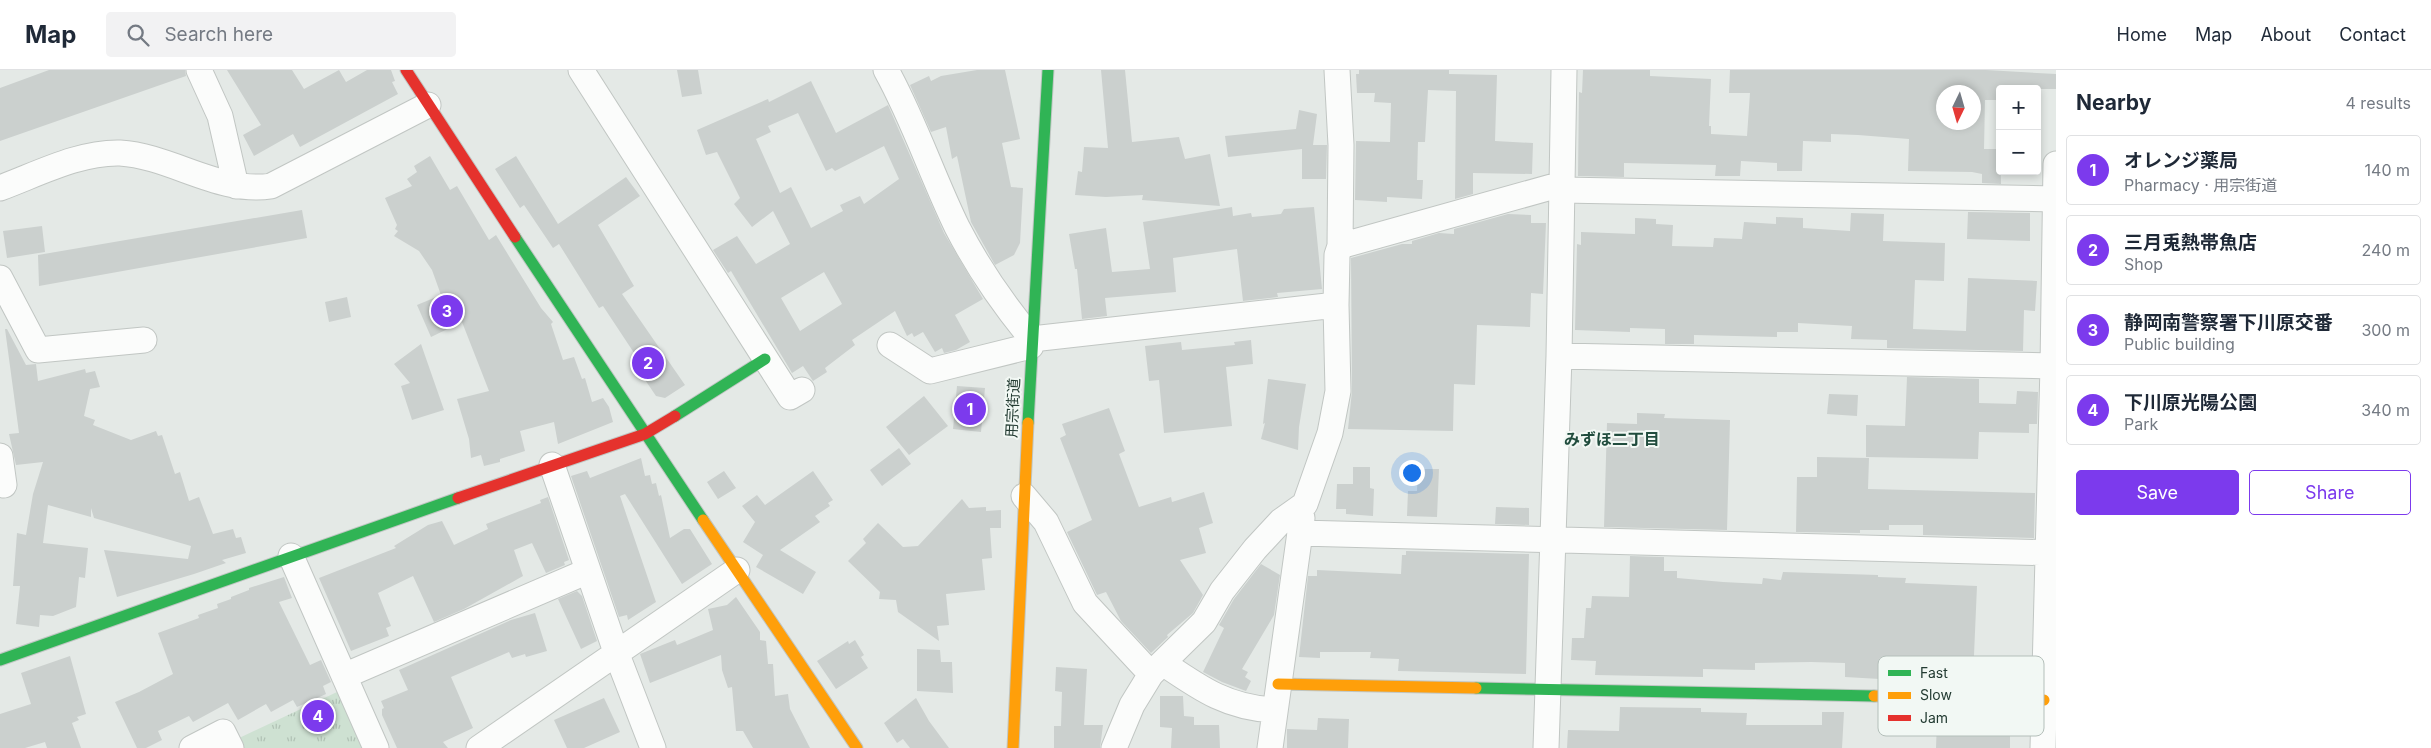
<!DOCTYPE html>
<meta charset="utf-8">
<style>
body{margin:0;font-family:Inter,"Noto Sans JP",sans-serif;background:#f2f2f3;color:#1f2937}
.controls{position:absolute;right:15px;top:15px;display:grid;overflow:hidden;border-radius:5px;box-shadow:0 2px 8px #0003}
.controls button{width:45px;height:45px;display:grid;place-items:center;padding:0;border:0;border-bottom:1px solid #e0e1e3;background:#fff;color:#1f2937;font:25px sans-serif}
.compass{position:absolute;left:1936px;top:15px;width:45px;height:45px;border-radius:50%;background:#fff;box-shadow:0 2px 8px #0003;rotate:185deg}
.you{position:absolute;left:1411px;top:402px;width:18px;height:18px;margin:-12px;border:4px solid #fff;border-radius:50%;background:#1a73e8;box-shadow:0 0 0 8px #1a73e833}
.badge{display:grid;place-items:center;width:32px;height:32px;border-radius:50%;background:#7c3aed;color:#fff;font-size:16px;font-weight:700}
.pin{position:absolute;translate:-50% -50%;border:2px solid #fff;box-shadow:0 1px 5px #0006}
.list{margin:0;padding:0;list-style:none}
h2{display:flex;justify-content:space-between;align-items:center;height:65px;margin:0;padding:0 20px;font-size:21px}
h2 small{font-size:16px;font-weight:400;color:#747a83}
.list li{display:grid;grid-template-columns:32px 1fr auto;gap:15px;align-items:center;box-sizing:border-box;height:70px;margin:0 10px 10px;padding:0 10px;border:1px solid #e0e1e3;border-radius:5px}
.list b{display:block;font-size:19px;white-space:nowrap}
.list p{margin:0;font-size:16px;white-space:nowrap;color:#747a83}
.list em{font-size:16px;font-style:normal;color:#747a83}
.actions{display:flex;gap:10px;padding:15px 20px}
.actions a{flex:1;padding:11px 0;border:1px solid #7c3aed;border-radius:5px;text-align:center;font-size:18px;color:#7c3aed}
.actions .main{background:#7c3aed;color:#fff}
.icon{flex:none;width:28px;height:28px;fill:none;stroke:currentColor;stroke-width:2;stroke-linecap:round;stroke-linejoin:round}
.map{position:relative;flex:none;width:2056px;height:678px;overflow:hidden}
header{display:flex;align-items:center;gap:30px;box-sizing:border-box;height:70px;padding:0 25px;background:#fff;border-bottom:1px solid #e0e1e3}
header strong{font-size:24px}
nav{display:flex;gap:28px;margin-inline-start:auto;font-size:18px}
.search{width:350px;height:45px;background:#f2f2f3;display:flex;align-items:center;gap:12px;box-sizing:border-box;padding:0 18px;border-radius:5px;color:#747a83;font-size:19px}
main{display:flex}
aside{flex:1;background:#fff}
.map>svg:first-child{display:block}
.park{fill:url(#park-tufts)}
.building{fill:#cbd0ce;fill-rule:evenodd}
.lines{fill:none;stroke-linecap:round;stroke-linejoin:round}
.street-casing{stroke:#c1c6c3;stroke-width:27}
.fast-casing{stroke:#c0c6c3;stroke-width:13}
.slow-casing{stroke:#c0c6c3;stroke-width:13}
.jam-casing{stroke:#c0c6c3;stroke-width:13}
.street{stroke:#fbfcfb;stroke-width:25}
.fast{stroke:#30b455;stroke-width:11}
.slow{stroke:#ff9f0a;stroke-width:11}
.jam{stroke:#e5322d;stroke-width:11}
.labels{text-anchor:middle;stroke-width:4;stroke-linejoin:round;paint-order:stroke}
.street-label{font-size:15px;fill:#233b32;stroke:#f2f8f4}
.neighbourhood-label{font-size:16px;font-weight:bold;fill:#204c3d;stroke:#f2f8f4}
.key{fill:#f2f8f4;stroke:#b4bfba;stroke-width:1}
.key-label{font-size:14px;fill:#233b32}
</style>
<header>
<strong>Map</strong>
<div class="search"><svg class="icon" aria-label="search" viewBox="0 0 24 24"><circle cx="10" cy="10" r="6"/><path d="M15 15l6 6"/></svg>Search here</div>
<nav><a>Home</a><a>Map</a><a>About</a><a>Contact</a></nav>
</header>
<main>
<div class="map">
<svg width="2056" height="678" viewBox="0 0 2056 678">
<defs>
<pattern id="park-tufts" width="24" height="20" patternUnits="userSpaceOnUse" patternTransform="scale(1.25)"><rect width="24" height="20" fill="#cee1d2"/><path d="M3 7l-1-3M5 7V3M7 7l1-3M15 17l-1-3M17 17v-4M19 17l1-3" fill="none" stroke="#b1c2b5"/></pattern>
</defs>
<rect width="100%" height="100%" fill="#e4e9e6"/>
<!-- park -->
<path class="park" d="M337 622 364 678H242L237 669Z"/>
<!-- building -->
<path class="building" d="M49 0H185L186 6 0 71V18Z
M227 0H292L304 19 339 0 346 12 367 0H391L395 11 392 12 398 24 300 77 293 64 254 86 243 65 261 55Z
M677 0H698L702 24 682 27Z
M977 0H1005L1020 69 1002 73 1011 117 1023 118 1020 173 1014 185 995 195 971 152 957 86 952 89 946 57 931 62 910 15 929 6 931 11 941 6Z
M1101 0H1125L1132 72 1179 67 1185 89 1210 84 1220 136 1142 130 1143 125 1106 127 1075 125 1078 101 1082 102 1084 77 1108 78Z
M1359 0H1449V4L1497 5 1495 71 1533 73 1532 104 1473 103V124L1455 129 1456 21 1428 20 1425 72H1418L1417 110H1423L1422 129 1387 127V132L1355 130 1356 71 1390 72 1391 33 1374 32 1375 23H1357L1356 4H1359Z
M1583 0H1650V6L1711 9 1709 56H1711V64L1747 66 1750 23H1729L1730 0H1986L2056 4V19H2000V30H1985L1984 79H2000L2001 114 1982 113V104L1972 102 1908 101 1909 69 1858 65 1831 64V72L1803 71 1802 101H1777V93L1741 91 1740 106H1715L1716 95 1624 93V107L1578 106 1579 22 1582 23ZM1944 22H1974V52H1944Z
M811 11 836 63 888 35 944 163 983 229 955 245 970 272 956 280 944 283 942 278 935 282 923 262 914 267 912 263 907 266 895 241 852 270 855 275 825 298 827 302 813 311 803 296 792 303 731 201 728 203 713 180 737 166 756 194 790 174 773 141 752 157 734 134 740 128 717 82 706 85 697 60 768 29 769 32ZM798 43 826 101 832 98 835 101 884 76 899 109 864 134 860 126 840 135 843 141 811 158 791 117 780 123 756 69 771 62 768 56ZM824 202 842 234 800 261 781 228Z
M1299 40 1317 44 1313 75H1327L1326 109H1302V79L1228 87 1225 66 1296 59Z
M430 86 450 120 457 116 489 170 496 165 541 238 553 252 551 254 563 290 574 287 582 309 585 308 592 332 603 328 609 337 613 352 558 374 554 352 520 361 525 381 500 389V392L484 396 481 385 471 388 469 369 457 329 489 321 462 252 431 267 417 235 441 225 432 200 419 181 394 166 398 161 395 159 397 155 385 128 412 116 407 109 417 102 414 96Z
M516 86 558 154 626 107 640 126 598 155 634 216 622 224 685 315 665 328 656 326 637 298 642 295 603 236 599 238 559 174 553 178 524 135 520 138 495 99Z
M1232 137 1233 146 1251 143 1252 147 1281 144 1284 139 1314 137 1322 219 1277 223 1278 227 1243 231 1237 179 1173 188 1176 222 1105 228 1107 246 1082 249 1077 199H1075L1069 164 1106 158 1112 202 1150 199 1143 152Z
M302 140 307 168 39 216 38 185Z
M1968 142 2030 143V171L1967 169Z
M1851 143 1884 144 1883 171 1945 173 1944 211 1915 210 1913 259 1966 261 1968 208 2037 211 2035 241 2024 240 2023 281 1887 278V270L1851 269 1852 256 1798 253V262H1777V267L1694 265V274H1665V259L1630 258V262L1575 260 1577 174 1581 175V162L1635 164V148L1656 149V154L1673 155 1672 176 1713 177 1714 168 1742 169 1744 152 1776 154V147L1803 148V158L1850 161Z
M1508 144 1531 145V153H1546L1543 224 1531 223 1530 257 1477 255 1475 315 1454 314 1453 361 1348 359 1352 321 1351 188 1402 174H1412V171L1439 163 1454 164V159Z
M42 156 45 182 7 188 3 161Z
M347 227 351 247 329 252 325 232Z
M5 259H7L26 295 36 294 38 311 85 299 86 303 95 301 100 317 90 319 84 346 95 350 93 355 131 370 156 361 158 366 162 365 175 404 180 402 189 431 199 427 213 464 233 459 236 468 241 467 246 483 222 490 226 493 194 504 117 527 104 480 188 489 191 476 94 448 91 438V447L48 435 43 473 88 478 85 508 79 507 76 537 53 546 40 545 39 557 16 554 20 516H13L17 463 26 465 33 424 43 392 16 395 9 364 19 363Z
M1251 270 1253 294 1226 297 1232 356 1164 363 1159 310 1149 311 1145 276 1181 272 1182 280 1235 275 1234 272Z
M421 274 444 340 412 350 401 316 410 313 394 294Z
M1907 307 1979 309V333L2016 334 2017 321 2038 322 2037 354H2029V363L1979 362 1978 389 1866 387V355L1905 356Z
M1268 309 1306 314 1299 357 1298 380 1261 369 1265 353 1263 354Z
M957 316 985 318 981 362 953 359Z
M1829 324 1858 325 1857 346 1827 344Z
M924 326 948 356 909 385 886 357Z
M1109 338 1125 381 1119 384 1139 437 1171 427 1172 432 1204 422 1213 453 1199 458 1206 483 1180 490 1203 525 1193 543 1167 565 1168 567 1151 583 1121 551 1106 522 1097 525 1067 462 1092 450 1060 368 1066 365 1062 354Z
M1637 343 1665 344 1664 348 1730 350 1727 460 1604 457 1607 353 1637 354Z
M899 378 911 394 882 416 870 400Z
M1817 387 1869 388 1868 419 2035 423 2034 468 1923 465V455H1889V460H1860V463L1796 462 1797 407H1817Z
M641 388 645 406 650 405 652 414 656 413 659 426 661 425 670 468 684 459H690L712 494 682 514 625 424 620 426 656 532 628 550 627 545 619 547 571 406 587 401 590 408Z
M1353 397H1370V418L1374 419 1373 446 1346 444V439H1336L1337 414H1353Z
M1418 399H1439L1437 447 1407 446 1408 421H1417Z
M724 401 736 418 718 429 707 412Z
M813 401 833 430 828 433 830 436 815 446 820 452 780 480 816 502 803 524 756 497 763 485 743 472 755 452 742 436 757 425 765 435Z
M548 427 569 490 564 492 565 495 546 503 532 473 514 480 523 506 464 539 434 552 413 506 378 523 391 556 386 558 389 566 351 581 319 508 396 478 394 476 428 455 442 451 454 475 488 459 486 454 541 433 540 430Z
M962 429 969 438 986 437V441L1001 440V458H990L992 488 982 489 985 520 946 524 949 555 937 556 939 571 898 542 896 530 879 529 880 522 848 491 866 473 863 469 878 453 903 477 918 476Z
M1496 437 1529 438V455L1495 454Z
M1406 481 1529 484 1526 604 1398 601 1399 589 1370 588 1371 582H1320V588L1299 587 1308 506H1317V500L1401 504 1402 485H1406Z
M1630 486 1664 487V501H1677V508L1723 512 1762 514 1763 508 1781 510 1783 502 1878 505V507L1906 508 1905 513 1977 516 1973 608 1919 607V612L1880 611V609L1845 607V593L1811 592 1755 593V600L1703 599V607L1595 605 1596 591 1571 590 1572 568H1584L1586 538H1591L1592 526 1629 527Z
M1261 494 1280 505 1274 545 1242 599 1248 602 1245 607 1251 611 1246 621 1222 612 1203 602 1224 558 1219 555 1234 529Z
M284 507 292 528 279 532 310 595 321 590 331 612 323 616 326 624 297 637 293 630 271 642 266 634 238 650 228 633 193 652 189 646 158 661 162 670 146 678H137L115 632 139 622 173 604 158 563 199 548 198 545 218 538 217 534 231 529V527L249 520V518Z
M577 521 582 526 597 571 581 579 558 529Z
M736 527 760 562V570L766 571 768 594H773L775 626 788 624 790 639 810 678H753L743 661H736L732 617 728 618 722 600 721 585 650 613 640 584 675 570 677 575 713 560 708 539 727 535Z
M535 543 547 581 526 587 525 584 512 588 509 582 451 607 473 658 443 672 448 678H397L382 645V639L384 638 381 631 408 620 399 600 511 550Z
M855 570 864 585 861 587 868 598 836 619 817 591 848 571 849 574Z
M917 579 940 580 941 592H952L953 623 917 621Z
M70 586 86 644 77 647 79 650 72 653 81 678H47L45 672 25 678H0V644L31 634 21 603Z
M1056 597 1087 599 1084 655H1103L1100 678H1054V656H1061L1062 622 1055 621Z
M1160 626H1183L1184 646 1194 647V655H1219L1220 678H1171L1172 658 1160 657Z
M604 628 620 662 584 678H567L554 650Z
M916 628 929 651 949 678H910L903 669 897 673 884 653Z
M1620 637 1701 638V642L1747 643 1746 655H1822V642H1844L1842 678H1567L1568 660 1619 661Z
M1981 645 2010 646V678H1936L1937 651 1980 650Z
M1318 648 1349 649 1348 678H1287V659L1317 660Z"/>
<g class="lines">
<!-- street casing -->
<g class="street-casing">
<path id="street" d="M199 0 220 46 236 116
M581 0 790 327 802 320
M886 0C914 50 932 106 957 157 978 198 1003 234 1032 269L1336 235
M0 118C38 104 79 82 120 83 171 86 219 124 271 116L428 35
M1562 120 2055 129
M1340 176 1562 114
M0 208 38 280 144 270
M890 275 930 301 1031 276
M1559 286 2053 296
M0 386 4 415
M552 395 616 582 653 678
M1024 426 1046 452 1085 533 1151 604
M1300 463 2056 483
M291 486 376 678
M1163 593C1201 619 1228 638 1275 640
M344 606 588 501
M192 678 223 662 231 678
M479 678 737 500
M1114 678 1132 635 1151 604 1204 552 1222 521 1255 479 1281 451 1305 434 1330 363 1338 321 1336 235 1337 185 1340 176 1341 75 1337 0
M1270 678 1302 448
M1546 678 1559 286 1564 0
M2043 678 2053 296 2056 94"/>
</g>
<!-- fast casing -->
<g class="fast-casing">
<path id="fast" d="M515 167 703 450
M675 346 765 289
M1028 353 1048 0
M0 590 458 428
M1476 618 1874 626"/>
</g>
<!-- slow casing -->
<g class="slow-casing">
<path id="slow" d="M703 450 857 678
M1278 614 1476 618
M1874 626 2044 630
M1013 678 1028 353"/>
</g>
<!-- jam casing -->
<g class="jam-casing">
<path id="jam" d="M406 0 515 167
M458 428 645 364 675 346"/>
</g>
<!-- street -->
<use href="#street" class="street"/>
<!-- fast -->
<use href="#fast" class="fast"/>
<!-- slow -->
<use href="#slow" class="slow"/>
<!-- jam -->
<use href="#jam" class="jam"/>
</g>
<g class="labels">
<!-- street labels -->
<g class="street-label">
<text transform="translate(1013 338) rotate(-87)" y="5">用宗街道</text>
</g>
<!-- neighbourhood labels -->
<g class="neighbourhood-label">
<text x="1612" y="375">みずほ二丁目</text>
</g>
</g>
<!-- legend -->
<rect x="1878" y="586" width="166" height="80" rx="8" class="key"/>
<rect x="1888" y="600" width="23" height="6" fill="#30b455"/>
<rect x="1888" y="622" width="23" height="7" fill="#ff9f0a"/>
<rect x="1888" y="645" width="23" height="6" fill="#e5322d"/>
<g class="key-label">
<text x="1920" y="608">Fast</text>
<text x="1920" y="630">Slow</text>
<text x="1920" y="653">Jam</text>
</g>
</svg>
<div class="controls">
<button>+</button>
<button>−</button>
</div>
<svg class="compass" viewBox="-18 -18 36 36"><path d="M0-13l5 13h-10z" fill="#e53935"/><path d="M0 13l5-13h-10z" fill="#747a83"/></svg>
<div class="you"></div>
<div class="pin badge" style="left:970px;top:339px">1</div>
<div class="pin badge" style="left:648px;top:293px">2</div>
<div class="pin badge" style="left:447px;top:241px">3</div>
<div class="pin badge" style="left:318px;top:646px">4</div>
</div>
<aside>
<h2>Nearby<small>4 results</small></h2>
<ul class="list">
<li><span class="badge">1</span><div><b>オレンジ薬局</b><p>Pharmacy · 用宗街道</p></div><em>140 m</em></li>
<li><span class="badge">2</span><div><b>三月兎熱帯魚店</b><p>Shop</p></div><em>240 m</em></li>
<li><span class="badge">3</span><div><b>静岡南警察署下川原交番</b><p>Public building</p></div><em>300 m</em></li>
<li><span class="badge">4</span><div><b>下川原光陽公園</b><p>Park</p></div><em>340 m</em></li>
</ul>
<div class="actions"><a class="main">Save</a><a>Share</a></div>
</aside>
</main>
